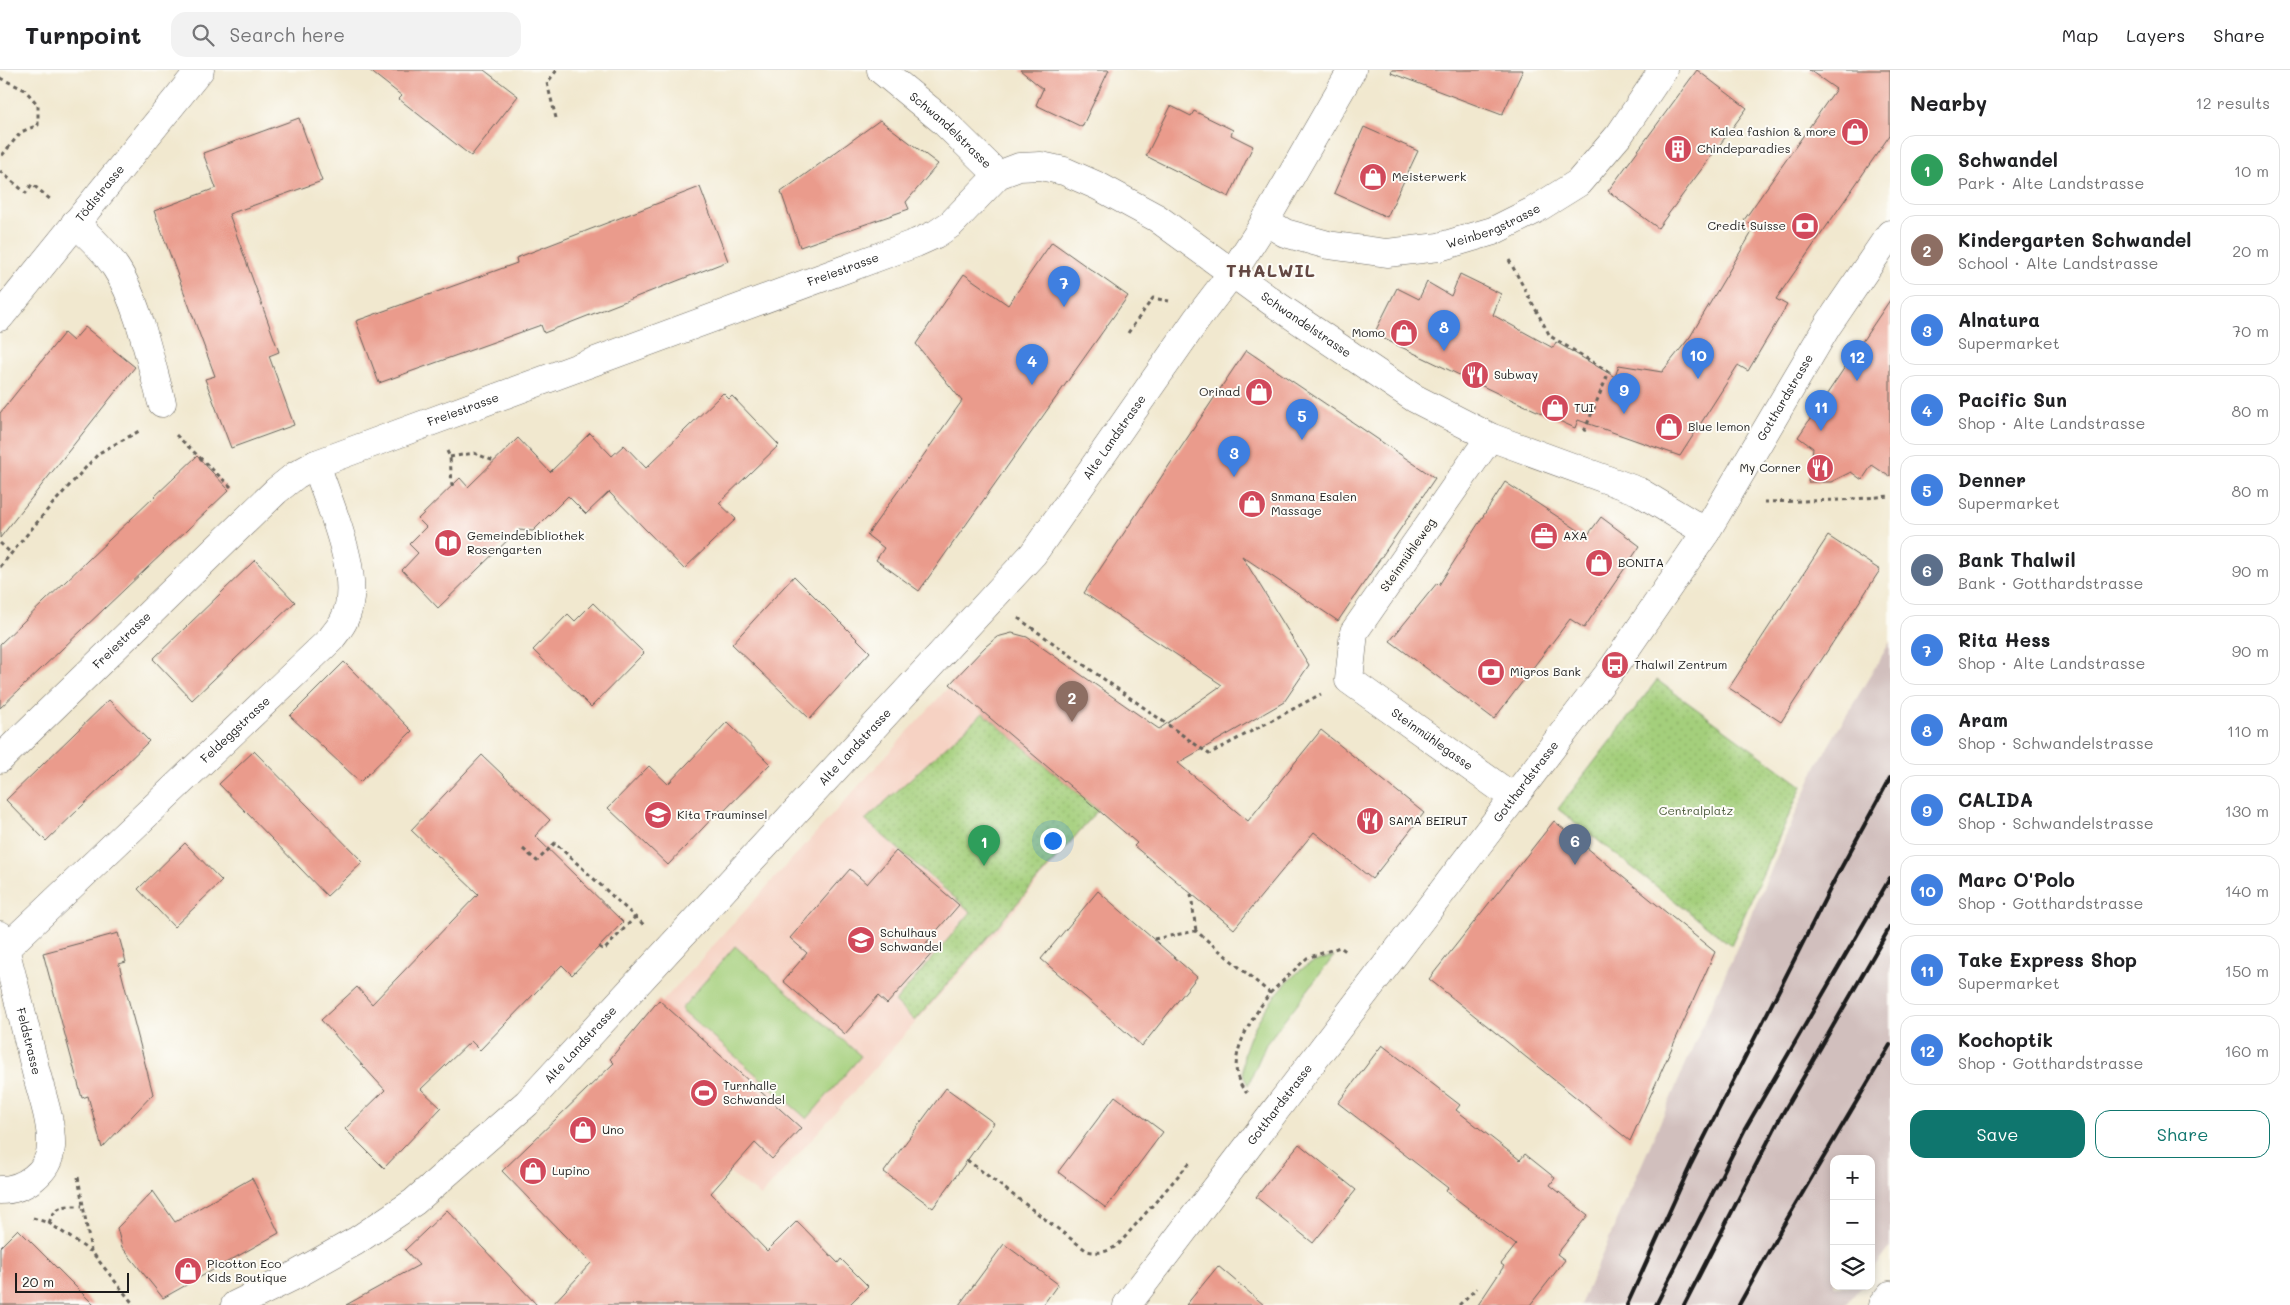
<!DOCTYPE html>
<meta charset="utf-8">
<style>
body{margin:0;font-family:Mali,sans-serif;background:#f2f2f2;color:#202124}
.controls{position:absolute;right:15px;bottom:15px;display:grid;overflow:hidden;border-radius:10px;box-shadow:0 2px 8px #0003}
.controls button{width:45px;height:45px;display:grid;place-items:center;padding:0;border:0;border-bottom:1px solid #e0e0e0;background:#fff;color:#202124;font:25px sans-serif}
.scale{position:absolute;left:15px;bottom:12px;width:114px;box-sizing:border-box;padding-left:5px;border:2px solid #1c1c1c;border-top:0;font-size:14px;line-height:18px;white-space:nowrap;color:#1c1c1c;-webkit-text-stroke:4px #fdfcf7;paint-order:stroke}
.you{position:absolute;left:1052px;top:770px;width:18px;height:18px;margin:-12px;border:4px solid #fff;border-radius:50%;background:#1a73e8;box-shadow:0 0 0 8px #1a73e833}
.badge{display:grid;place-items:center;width:32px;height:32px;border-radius:50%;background:#0f766e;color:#fff;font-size:16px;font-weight:700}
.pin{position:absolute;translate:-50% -41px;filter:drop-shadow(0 1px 2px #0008)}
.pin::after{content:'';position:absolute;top:26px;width:18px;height:15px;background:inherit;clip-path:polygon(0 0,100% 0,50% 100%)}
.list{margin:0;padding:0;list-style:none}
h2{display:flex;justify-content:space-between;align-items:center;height:65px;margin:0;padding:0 20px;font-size:21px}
h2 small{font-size:16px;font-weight:400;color:#757577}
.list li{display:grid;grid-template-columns:32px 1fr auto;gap:15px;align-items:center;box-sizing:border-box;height:70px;margin:0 10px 10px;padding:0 10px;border:1px solid #e0e0e0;border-radius:15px}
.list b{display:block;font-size:19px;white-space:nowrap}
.list p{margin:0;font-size:16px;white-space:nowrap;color:#757577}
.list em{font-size:16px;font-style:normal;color:#757577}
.actions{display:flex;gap:10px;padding:15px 20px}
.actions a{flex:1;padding:11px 0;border:1px solid #0f766e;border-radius:15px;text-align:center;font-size:18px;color:#0f766e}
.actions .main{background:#0f766e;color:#fff}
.icon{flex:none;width:28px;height:28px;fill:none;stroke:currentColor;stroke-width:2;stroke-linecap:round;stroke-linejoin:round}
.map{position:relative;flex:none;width:1890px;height:1235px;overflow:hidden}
header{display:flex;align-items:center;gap:30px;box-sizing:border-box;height:70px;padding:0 25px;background:#fff;border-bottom:1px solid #e0e0e0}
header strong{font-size:24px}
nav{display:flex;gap:28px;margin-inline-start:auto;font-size:18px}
.search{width:350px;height:45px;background:#f2f2f2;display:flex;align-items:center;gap:12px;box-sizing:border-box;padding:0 18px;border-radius:15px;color:#757577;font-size:19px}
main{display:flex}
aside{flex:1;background:#fff}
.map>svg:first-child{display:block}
.built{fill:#f6d2c3}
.industrial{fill:#d1bfbd}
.grass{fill:#a4cf7b;stroke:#60764c}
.park{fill:url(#park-dots);stroke:#60764c}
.building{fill:#ea9b8c}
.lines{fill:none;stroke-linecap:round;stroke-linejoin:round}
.minor-casing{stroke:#67635b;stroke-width:29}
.path{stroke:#67635b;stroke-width:3;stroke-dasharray:4 4;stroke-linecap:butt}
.minor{stroke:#fff;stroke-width:28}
.rail{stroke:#1c1c1c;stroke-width:4}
.labels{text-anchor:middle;stroke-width:4;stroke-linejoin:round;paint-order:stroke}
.street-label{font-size:12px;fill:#1c1c1c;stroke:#fdfcf7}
.poi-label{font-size:12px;fill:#1c1c1c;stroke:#fdfcf7;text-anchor:start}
.park-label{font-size:12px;fill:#4c5b3d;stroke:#fdfcf7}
.district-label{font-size:18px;font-weight:bold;letter-spacing:1px;fill:#644843;stroke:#fdfcf7}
</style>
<header>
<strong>Turnpoint</strong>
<div class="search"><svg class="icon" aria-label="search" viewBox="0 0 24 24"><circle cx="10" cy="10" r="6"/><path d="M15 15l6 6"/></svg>Search here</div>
<nav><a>Map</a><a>Layers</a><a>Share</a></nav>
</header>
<main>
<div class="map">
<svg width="1890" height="1235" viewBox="0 0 1890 1235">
<defs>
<pattern id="park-dots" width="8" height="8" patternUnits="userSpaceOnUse" patternTransform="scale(1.25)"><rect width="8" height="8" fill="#a4cf7b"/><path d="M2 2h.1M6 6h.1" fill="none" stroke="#8db16a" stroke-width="1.8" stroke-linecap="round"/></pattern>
</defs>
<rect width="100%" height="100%" fill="#fdfcf7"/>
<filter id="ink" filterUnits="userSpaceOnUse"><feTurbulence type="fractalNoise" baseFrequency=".02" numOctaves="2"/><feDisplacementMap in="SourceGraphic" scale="10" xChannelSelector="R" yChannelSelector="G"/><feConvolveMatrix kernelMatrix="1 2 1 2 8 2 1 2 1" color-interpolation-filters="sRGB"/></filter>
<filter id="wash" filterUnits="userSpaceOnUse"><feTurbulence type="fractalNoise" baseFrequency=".0096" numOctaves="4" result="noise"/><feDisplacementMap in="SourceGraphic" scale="20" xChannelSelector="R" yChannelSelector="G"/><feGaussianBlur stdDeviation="1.12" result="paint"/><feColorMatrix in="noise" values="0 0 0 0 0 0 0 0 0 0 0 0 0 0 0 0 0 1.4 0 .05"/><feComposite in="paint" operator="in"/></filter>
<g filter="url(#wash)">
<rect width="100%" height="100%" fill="#f1e8cf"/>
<!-- built -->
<path class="built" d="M1012 563 1027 567 1164 662 997 861 761 1126 729 1103 610 989 985 577 997 567Z"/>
<!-- industrial -->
<path class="industrial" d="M1890 572V1178L1871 1203V1089H1834V1216H1861L1846 1235H1580L1817 695Z"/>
<!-- grass -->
<path class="grass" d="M735 876 861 986 807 1049 681 939Z
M1334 886 1266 974 1248 1015C1226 983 1280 911 1308 895 1315 891 1326 889 1334 886Z"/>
<!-- park -->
<path class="park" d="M1657 610 1802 716 1731 875 1558 739Z
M983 643 1098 740 915 951 895 932 971 842 865 750Z"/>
<g id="blocks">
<!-- building -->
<path class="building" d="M369 0H484L518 26 471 86 399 29 402 26Z
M1020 0H1109L1082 57 1036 35 1043 19Z
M1392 0H1523L1502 45 1391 3Z
M1697 0 1747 38 1658 158 1608 121Z
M1809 0H1890V65L1776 229 1787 235 1748 301 1738 295 1680 386 1578 350 1575 358 1499 324 1374 264 1397 218 1419 229 1427 212 1451 226 1460 204 1501 224 1493 245 1553 278 1556 272 1615 307 1619 295 1662 302 1690 267 1755 157 1744 150 1836 19Z
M1171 36 1191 46 1194 41 1233 60 1231 65 1253 76 1229 127 1146 86Z
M299 48 322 111 229 144 279 282 269 286 294 355 231 378 205 309 215 306 154 141 216 118 203 83Z
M880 50 938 94 906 132 909 139 800 177 781 122Z
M1364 57 1418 81 1387 147 1334 123Z
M700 117 728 191 544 263 541 255 379 313 356 251 517 193 516 188Z
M1052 172 1128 226 919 521 876 490 884 478 867 465 962 331 916 274 964 204 1008 235Z
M1890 230V407L1872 395 1862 410 1851 402 1831 412H1808L1813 378 1798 367Z
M85 257 135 297 0 468V343L64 263 73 271Z
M1246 280 1435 408 1338 551 1242 486 1309 595 1284 632 1178 693 1248 751 1321 660 1424 743 1372 809 1314 762 1234 859 1134 776 1137 773 950 614 985 577 997 567 1012 563 1027 567 1159 659 1222 615 1084 523Z
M723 323 729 329 732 326 779 375 719 433 736 449 684 499 609 422 586 444 568 426 533 461 518 460 438 538 402 500 418 483 409 474 426 457 418 449 460 408 468 417 518 368 550 402 590 363 612 386 624 375 646 398Z
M197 386 229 420 0 638V574Z
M1505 412 1587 466 1601 447 1640 476 1584 558 1570 549 1494 649 1390 571 1437 513 1439 515Z
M1828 466 1880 500 1781 652 1729 618Z
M255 490 295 532 192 630 153 589Z
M794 506 870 582 810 649 732 574Z
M593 533 644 583 591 637 533 580 568 544 575 551Z
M344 592 412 661 360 712 290 646Z
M109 630 149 671 46 771 6 730Z
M727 652 770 694 722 743 720 740 668 795 608 738 649 696 668 714Z
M254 681 363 792 327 826 219 714Z
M482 685 550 750 535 766 623 852 572 905 562 895 480 980 471 971 421 1019 441 1038 384 1098 345 1059 385 1020 321 950 357 917 372 934 478 824 411 760Z
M1554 751 1715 882 1630 1071 1429 909Z
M185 773 222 811 174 857 138 819Z
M896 781 959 835 926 873 935 880 887 934 878 926 845 964 783 911 807 883 790 868 850 799 867 814Z
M1098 821 1197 907 1142 976 1041 889Z
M118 863 126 892 119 894 153 1024 102 1078 88 1026 82 1028 43 883Z
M659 930 801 1058 772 1089 755 1073 711 1123 767 1181 797 1151 838 1193 841 1189 868 1216 849 1235H552L591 1193 502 1101 614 993 610 989Z
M1382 975 1460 1035 1456 1040 1520 1090 1525 1084 1555 1108 1550 1115 1588 1145 1557 1184 1565 1190 1530 1235H1478L1504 1196 1501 1194 1516 1175 1446 1121 1448 1118 1338 1033Z
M946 1018 994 1053 933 1138 884 1102Z
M1115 1026 1163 1062 1106 1138 1058 1102Z
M1299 1074 1356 1120 1313 1173 1256 1127Z
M252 1108 279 1163 163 1228 122 1177 117 1158 153 1121 175 1152Z
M447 1140 537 1235H346L419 1195 405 1180Z
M18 1159 94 1235H0V1177Z
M1004 1174 1058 1214 1043 1235H959Z
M1218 1196 1264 1235H1186Z"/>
</g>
</g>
<g filter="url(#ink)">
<use href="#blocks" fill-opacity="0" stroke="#67635b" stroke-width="1"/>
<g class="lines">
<!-- minor casing -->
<g class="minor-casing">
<g id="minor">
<path id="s1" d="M881 0 943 51 998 105"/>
<path id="s2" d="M1265 151 1285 163 1328 175 1387 183 1439 177 1493 161 1533 141 1578 113 1620 64 1663 0"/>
<path d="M75 153C90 167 105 181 116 198 138 231 151 294 162 333"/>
<path id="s3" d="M0 247 200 0"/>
<path id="s4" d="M1490 367 1354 562 1349 610 1514 728"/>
<path id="s5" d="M0 689 276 421 296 405 316 394 916 173 936 164 951 154 998 105 1019 97 1041 96 1064 101 1098 116 1157 148 1272 232 1414 328 1490 367 1638 421 1706 462"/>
<path id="s6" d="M0 865 5 879C16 920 26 961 36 1002 42 1026 52 1052 51 1077 49 1103 23 1120 0 1120"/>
<path id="s7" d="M5 879 331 569C335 563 341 557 344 550 365 510 329 435 316 394"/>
<path id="s8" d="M235 1235 290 1208 356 1171 414 1132 527 1033 1033 484 1197 249 1233 202 1260 160 1352 0"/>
<path id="s9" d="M1127 1235 1615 595 1706 462 1828 255 1890 164"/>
<path d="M1882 1235 1890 1225"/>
</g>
</g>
<!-- path -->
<path class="path" d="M0 8 25 20 38 35V55L21 62 0 88
M556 48 547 13 557 0
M0 101 26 123 32 114 51 130
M1509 190 1550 266 1609 302 1583 364
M1128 263 1153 228 1169 231
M176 365 231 417
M447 381 450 387 452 416
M450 387 474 383 494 391
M1764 432 1841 430 1890 426
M0 473 11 483
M0 497 49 438 99 383 141 360
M1018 548 1209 684 1321 624
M523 779 537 791 555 773 645 856
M1191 824 1196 861
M1154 869 1196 861 1270 923C1252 948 1219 995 1247 1023
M599 877 604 880 635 847
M1270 923 1307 888 1340 877 1347 882
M967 1090 1087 1181C1100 1184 1107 1182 1118 1175L1192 1090
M78 1107 91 1181 134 1235
M33 1148 49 1153 90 1181
M49 1153C56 1134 64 1136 82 1136
M1459 1235 1477 1218"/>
<!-- minor -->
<use href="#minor" class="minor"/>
<!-- rail -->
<path class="rail" d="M1627 1235 1691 1094 1834 811 1890 708
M1656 1235 1745 1059 1890 808
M1684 1235 1780 1048 1890 857
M1739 1235 1780 1161 1890 975"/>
</g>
</g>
<!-- icons -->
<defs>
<g id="shop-disc" transform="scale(1.4375)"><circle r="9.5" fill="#d1495b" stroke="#fdfcf7"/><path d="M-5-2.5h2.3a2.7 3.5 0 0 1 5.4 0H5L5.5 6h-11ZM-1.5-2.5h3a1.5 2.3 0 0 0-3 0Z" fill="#fff"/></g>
<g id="building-disc" transform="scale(1.4375)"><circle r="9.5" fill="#d1495b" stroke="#fdfcf7"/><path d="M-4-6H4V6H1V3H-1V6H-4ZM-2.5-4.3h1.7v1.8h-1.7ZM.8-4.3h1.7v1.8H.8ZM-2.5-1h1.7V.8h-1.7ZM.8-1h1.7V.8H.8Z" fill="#fff"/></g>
<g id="bank-disc" transform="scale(1.4375)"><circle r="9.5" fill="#d1495b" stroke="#fdfcf7"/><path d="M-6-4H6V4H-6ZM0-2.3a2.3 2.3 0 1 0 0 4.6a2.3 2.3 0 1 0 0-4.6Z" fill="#fff"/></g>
<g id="restaurant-disc" transform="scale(1.4375)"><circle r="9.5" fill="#d1495b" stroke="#fdfcf7"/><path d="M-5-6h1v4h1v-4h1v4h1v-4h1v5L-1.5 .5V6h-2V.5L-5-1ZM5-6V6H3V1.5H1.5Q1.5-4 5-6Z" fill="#fff"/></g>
<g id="office-disc" transform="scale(1.4375)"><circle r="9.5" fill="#d1495b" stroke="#fdfcf7"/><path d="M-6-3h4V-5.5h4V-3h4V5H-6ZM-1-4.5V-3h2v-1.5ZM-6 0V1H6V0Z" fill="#fff"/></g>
<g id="library-disc" transform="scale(1.4375)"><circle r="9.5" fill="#d1495b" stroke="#fdfcf7"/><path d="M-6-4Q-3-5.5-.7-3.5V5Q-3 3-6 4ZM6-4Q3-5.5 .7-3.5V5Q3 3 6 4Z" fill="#fff"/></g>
<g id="bus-disc" transform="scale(1.4375)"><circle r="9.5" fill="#d1495b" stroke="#fdfcf7"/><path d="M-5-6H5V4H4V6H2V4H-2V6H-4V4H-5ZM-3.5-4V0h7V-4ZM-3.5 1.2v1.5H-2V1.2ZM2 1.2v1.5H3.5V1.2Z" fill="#fff"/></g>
<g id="school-disc" transform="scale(1.4375)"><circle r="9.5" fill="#d1495b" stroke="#fdfcf7"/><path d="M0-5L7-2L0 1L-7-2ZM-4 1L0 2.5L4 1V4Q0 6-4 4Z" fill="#fff"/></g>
<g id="stadium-disc" transform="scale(1.4375)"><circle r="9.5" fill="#d1495b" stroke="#fdfcf7"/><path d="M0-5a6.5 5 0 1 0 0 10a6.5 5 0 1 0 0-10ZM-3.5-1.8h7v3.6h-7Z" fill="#fff"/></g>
</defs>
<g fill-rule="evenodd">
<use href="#shop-disc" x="1855" y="62"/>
<use href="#building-disc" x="1678" y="79"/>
<use href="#shop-disc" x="1373" y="107"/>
<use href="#bank-disc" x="1805" y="156"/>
<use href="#shop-disc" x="1404" y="263"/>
<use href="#restaurant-disc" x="1475" y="305"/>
<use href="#shop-disc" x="1259" y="322"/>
<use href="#shop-disc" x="1555" y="338"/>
<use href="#shop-disc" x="1669" y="357"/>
<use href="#restaurant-disc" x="1820" y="398"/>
<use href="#shop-disc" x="1252" y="434"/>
<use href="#office-disc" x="1544" y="466"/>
<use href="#library-disc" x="448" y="473"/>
<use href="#shop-disc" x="1599" y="493"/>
<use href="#bus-disc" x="1615" y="595"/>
<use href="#bank-disc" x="1491" y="602"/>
<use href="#school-disc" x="658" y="745"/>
<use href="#restaurant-disc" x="1370" y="751"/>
<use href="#school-disc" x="861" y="870"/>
<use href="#stadium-disc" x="704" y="1023"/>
<use href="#shop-disc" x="583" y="1060"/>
<use href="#shop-disc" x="533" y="1101"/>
<use href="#shop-disc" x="188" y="1201"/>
</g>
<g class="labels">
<!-- street labels -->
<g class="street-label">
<text dy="4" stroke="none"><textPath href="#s1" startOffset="92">Schwandelstrasse</textPath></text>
<text dy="4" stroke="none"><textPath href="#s3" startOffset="159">Tödistrasse</textPath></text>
<text dy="4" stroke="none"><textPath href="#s2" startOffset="238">Weinbergstrasse</textPath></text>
<text dy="4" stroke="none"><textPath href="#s5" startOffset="995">Freiestrasse</textPath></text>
<text dy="4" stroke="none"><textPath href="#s5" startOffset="1536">Schwandelstrasse</textPath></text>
<text dy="4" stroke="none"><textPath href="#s9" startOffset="1122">Gotthardstrasse</textPath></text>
<text dy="4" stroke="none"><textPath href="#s5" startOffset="590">Freiestrasse</textPath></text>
<text dy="4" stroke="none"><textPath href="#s8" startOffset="1246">Alte Landstrasse</textPath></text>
<text transform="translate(1408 485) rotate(-55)" y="4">Steinmühleweg</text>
<text dy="4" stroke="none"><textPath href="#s5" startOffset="170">Freiestrasse</textPath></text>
<text dy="4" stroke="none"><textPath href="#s7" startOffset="318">Feldeggstrasse</textPath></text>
<text dy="4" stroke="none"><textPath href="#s4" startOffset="388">Steinmühlegasse</textPath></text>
<text dy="4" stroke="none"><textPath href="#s8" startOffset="841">Alte Landstrasse</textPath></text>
<text dy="4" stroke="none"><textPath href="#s9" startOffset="658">Gotthardstrasse</textPath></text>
<text dy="4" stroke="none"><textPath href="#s6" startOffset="110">Feldstrasse</textPath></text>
<text dy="4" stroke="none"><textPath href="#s8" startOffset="436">Alte Landstrasse</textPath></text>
<text dy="4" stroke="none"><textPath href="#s9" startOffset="252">Gotthardstrasse</textPath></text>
</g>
<!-- poi labels -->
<g class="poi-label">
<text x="1836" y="66" text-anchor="end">Kalea fashion &amp; more</text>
<text x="1697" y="83">Chindeparadies</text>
<text x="1392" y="111">Meisterwerk</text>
<text x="1786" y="160" text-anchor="end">Credit Suisse</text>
<text x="1385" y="267" text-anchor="end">Momo</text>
<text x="1494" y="309">Subway</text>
<text x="1240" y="326" text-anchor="end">Orinad</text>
<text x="1574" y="342">TUI</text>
<text x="1688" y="361">Blue lemon</text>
<text x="1801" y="402" text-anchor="end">My Corner</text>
<text x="1271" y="431">Snmana Esalen<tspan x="1271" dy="14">Massage</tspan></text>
<text x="467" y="470">Gemeindebibliothek<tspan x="467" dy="14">Rosengarten</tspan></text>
<text x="1563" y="470">AXA</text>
<text x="1618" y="497">BONITA</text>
<text x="1634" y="599">Thalwil Zentrum</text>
<text x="1510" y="606">Migros Bank</text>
<text x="677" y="749">Kita Trauminsel</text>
<text x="1389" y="755">SAMA BEIRUT</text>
<text x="880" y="867">Schulhaus<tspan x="880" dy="14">Schwandel</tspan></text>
<text x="723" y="1020">Turnhalle<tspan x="723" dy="14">Schwandel</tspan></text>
<text x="602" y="1064">Uno</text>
<text x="552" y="1105">Lupino</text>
<text x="207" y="1198">Picotton Eco<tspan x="207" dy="14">Kids Boutique</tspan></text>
</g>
<!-- park labels -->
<g class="park-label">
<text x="1696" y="745">Centralplatz</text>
</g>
<!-- district labels -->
<g class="district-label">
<text x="1271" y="207">THALWIL</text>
</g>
</g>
</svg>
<div class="controls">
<button>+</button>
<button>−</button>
<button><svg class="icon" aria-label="layers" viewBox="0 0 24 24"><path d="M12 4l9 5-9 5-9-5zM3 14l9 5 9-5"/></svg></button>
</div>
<div class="scale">20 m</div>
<div class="you"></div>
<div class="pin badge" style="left:984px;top:796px;background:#2e9e5b">1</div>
<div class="pin badge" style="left:1072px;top:652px;background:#8d6e63">2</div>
<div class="pin badge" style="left:1234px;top:407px;background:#3f7fe0">3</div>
<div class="pin badge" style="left:1032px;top:315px;background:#3f7fe0">4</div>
<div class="pin badge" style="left:1302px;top:370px;background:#3f7fe0">5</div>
<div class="pin badge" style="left:1575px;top:795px;background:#5c6f8a">6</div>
<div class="pin badge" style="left:1064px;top:237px;background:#3f7fe0">7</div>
<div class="pin badge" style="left:1444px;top:281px;background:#3f7fe0">8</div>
<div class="pin badge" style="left:1624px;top:344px;background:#3f7fe0">9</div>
<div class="pin badge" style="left:1698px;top:309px;background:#3f7fe0">10</div>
<div class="pin badge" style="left:1821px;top:361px;background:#3f7fe0">11</div>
<div class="pin badge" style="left:1857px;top:311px;background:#3f7fe0">12</div>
</div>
<aside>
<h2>Nearby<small>12 results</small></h2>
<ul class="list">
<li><span class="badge" style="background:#2e9e5b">1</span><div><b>Schwandel</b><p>Park · Alte Landstrasse</p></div><em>10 m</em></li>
<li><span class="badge" style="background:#8d6e63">2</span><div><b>Kindergarten Schwandel</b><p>School · Alte Landstrasse</p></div><em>20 m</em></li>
<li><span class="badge" style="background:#3f7fe0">3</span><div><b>Alnatura</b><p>Supermarket</p></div><em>70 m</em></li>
<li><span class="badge" style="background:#3f7fe0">4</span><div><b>Pacific Sun</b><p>Shop · Alte Landstrasse</p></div><em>80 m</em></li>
<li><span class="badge" style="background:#3f7fe0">5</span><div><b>Denner</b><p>Supermarket</p></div><em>80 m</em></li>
<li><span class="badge" style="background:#5c6f8a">6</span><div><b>Bank Thalwil</b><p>Bank · Gotthardstrasse</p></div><em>90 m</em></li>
<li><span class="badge" style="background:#3f7fe0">7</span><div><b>Rita Hess</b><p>Shop · Alte Landstrasse</p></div><em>90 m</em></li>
<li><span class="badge" style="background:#3f7fe0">8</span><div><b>Aram</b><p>Shop · Schwandelstrasse</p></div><em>110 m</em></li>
<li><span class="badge" style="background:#3f7fe0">9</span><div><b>CALIDA</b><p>Shop · Schwandelstrasse</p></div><em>130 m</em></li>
<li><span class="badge" style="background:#3f7fe0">10</span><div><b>Marc O'Polo</b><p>Shop · Gotthardstrasse</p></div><em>140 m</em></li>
<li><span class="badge" style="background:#3f7fe0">11</span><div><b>Take Express Shop</b><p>Supermarket</p></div><em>150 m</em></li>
<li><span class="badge" style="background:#3f7fe0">12</span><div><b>Kochoptik</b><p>Shop · Gotthardstrasse</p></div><em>160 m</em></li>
</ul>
<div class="actions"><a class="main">Save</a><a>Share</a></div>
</aside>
</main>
